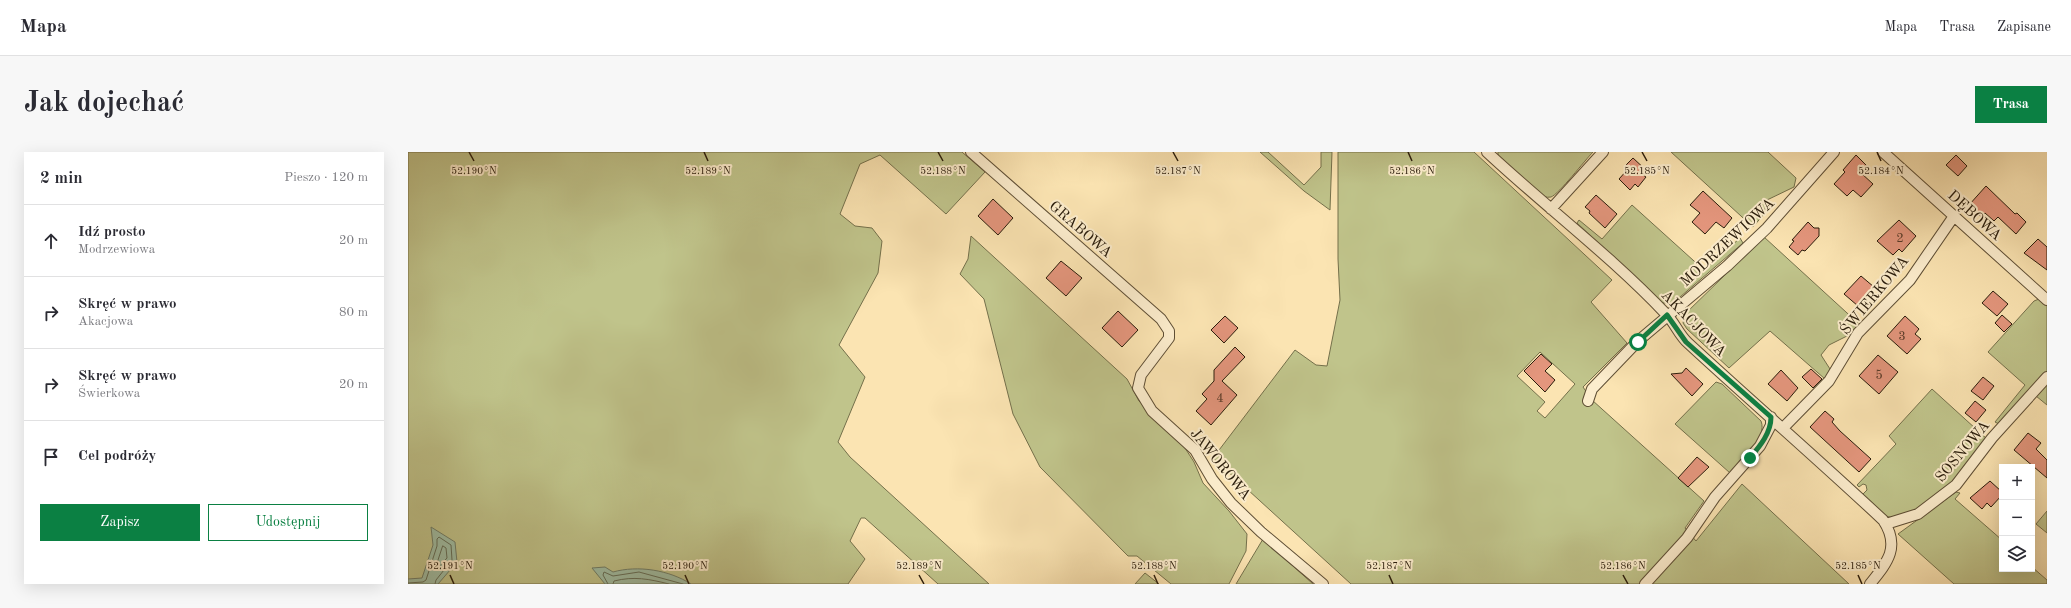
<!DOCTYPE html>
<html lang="pl">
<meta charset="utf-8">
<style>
body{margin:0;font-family:"Old Standard TT",serif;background:#f7f7f7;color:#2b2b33}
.controls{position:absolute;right:12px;bottom:12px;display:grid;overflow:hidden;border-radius:0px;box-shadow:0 4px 16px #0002}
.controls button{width:36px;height:36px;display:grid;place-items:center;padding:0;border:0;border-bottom:1px solid #e1e1e2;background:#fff;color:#2b2b33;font:20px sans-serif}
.stop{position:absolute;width:12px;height:12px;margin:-9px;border:3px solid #0b8043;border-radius:50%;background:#fff}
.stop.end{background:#0b8043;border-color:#fff;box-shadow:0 1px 4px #0008}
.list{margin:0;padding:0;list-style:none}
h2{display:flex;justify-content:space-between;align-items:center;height:52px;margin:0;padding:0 16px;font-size:17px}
h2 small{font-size:13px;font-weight:400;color:#7c7c81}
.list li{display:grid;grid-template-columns:26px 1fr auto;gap:12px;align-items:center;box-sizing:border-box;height:72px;padding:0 16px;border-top:1px solid #e1e1e2}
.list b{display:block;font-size:15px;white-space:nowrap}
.list p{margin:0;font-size:13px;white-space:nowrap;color:#7c7c81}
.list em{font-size:13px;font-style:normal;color:#7c7c81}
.actions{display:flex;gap:8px;padding:12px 16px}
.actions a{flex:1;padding:9px 0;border:1px solid #0b8043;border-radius:0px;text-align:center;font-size:14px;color:#0b8043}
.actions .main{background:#0b8043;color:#fff}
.icon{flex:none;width:22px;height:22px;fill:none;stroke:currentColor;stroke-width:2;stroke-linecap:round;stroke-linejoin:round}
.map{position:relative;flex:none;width:1639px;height:432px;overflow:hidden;border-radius:0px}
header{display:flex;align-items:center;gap:24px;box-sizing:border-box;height:56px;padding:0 20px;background:#fff;border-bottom:1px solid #e1e1e2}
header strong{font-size:19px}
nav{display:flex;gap:22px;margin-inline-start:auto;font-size:14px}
.intro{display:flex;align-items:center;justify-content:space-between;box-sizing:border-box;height:96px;padding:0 24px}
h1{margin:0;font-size:28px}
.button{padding:10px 18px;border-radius:0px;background:#0b8043;color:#fff;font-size:14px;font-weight:700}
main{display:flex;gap:24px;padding:0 24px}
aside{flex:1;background:#fff;border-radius:0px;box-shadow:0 4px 16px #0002}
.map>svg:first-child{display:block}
.green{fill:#c0c48b;stroke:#74704b;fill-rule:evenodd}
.water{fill:#a0bfa6;stroke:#707e68}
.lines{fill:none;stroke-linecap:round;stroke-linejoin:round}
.shore{stroke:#646e58;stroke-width:1}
.building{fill:#e4967d;stroke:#291c0b}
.street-casing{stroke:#5e4e35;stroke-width:12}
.street{stroke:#fcedcd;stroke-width:10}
.route{stroke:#0b8043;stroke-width:5}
.ticks{fill:none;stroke:#291c0b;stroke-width:1.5}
.labels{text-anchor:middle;stroke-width:4;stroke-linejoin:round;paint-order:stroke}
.number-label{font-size:13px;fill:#583a28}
.street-label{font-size:15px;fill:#291c0b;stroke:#fcedcd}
.ticks-label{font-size:10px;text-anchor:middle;fill:#291c0b;stroke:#fcedcd;stroke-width:4;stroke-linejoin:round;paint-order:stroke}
</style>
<header>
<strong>Mapa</strong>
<nav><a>Mapa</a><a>Trasa</a><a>Zapisane</a></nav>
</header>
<div class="intro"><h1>Jak dojechać</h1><a class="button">Trasa</a></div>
<main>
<aside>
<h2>2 min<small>Pieszo · 120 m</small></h2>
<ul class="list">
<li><svg class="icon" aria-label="ahead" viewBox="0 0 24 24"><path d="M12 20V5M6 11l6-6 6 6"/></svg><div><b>Idź prosto</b><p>Modrzewiowa</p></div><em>20 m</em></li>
<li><svg class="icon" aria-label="right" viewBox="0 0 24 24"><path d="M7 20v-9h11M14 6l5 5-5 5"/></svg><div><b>Skręć w prawo</b><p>Akacjowa</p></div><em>80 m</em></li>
<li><svg class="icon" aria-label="right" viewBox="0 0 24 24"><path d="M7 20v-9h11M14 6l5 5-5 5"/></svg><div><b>Skręć w prawo</b><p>Świerkowa</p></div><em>20 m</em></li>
<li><svg class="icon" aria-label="arrive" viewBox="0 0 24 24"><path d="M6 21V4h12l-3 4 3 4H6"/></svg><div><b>Cel podróży</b></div></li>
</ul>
<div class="actions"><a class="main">Zapisz</a><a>Udostępnij</a></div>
</aside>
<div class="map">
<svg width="1639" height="432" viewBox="0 0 1639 432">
<rect width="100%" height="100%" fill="#fbe4b2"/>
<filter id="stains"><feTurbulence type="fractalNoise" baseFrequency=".005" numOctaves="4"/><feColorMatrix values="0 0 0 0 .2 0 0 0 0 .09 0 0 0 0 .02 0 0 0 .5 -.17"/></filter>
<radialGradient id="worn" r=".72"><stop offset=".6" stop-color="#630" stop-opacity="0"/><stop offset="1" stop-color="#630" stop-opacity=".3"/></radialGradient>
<!-- green -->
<path class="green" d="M0 0H554L577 20 538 62 472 3 452 12 432 62 447 74 464 76 474 89 470 121 431 193 457 225 430 290 442 305 581 432H530L457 366H453L442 389 457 407 440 432H0Z
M852 0H860L896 33 913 15V0H924L922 58 896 39Z
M930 0H1066L1204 128 1183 150 1219 191 1175 235 1184 248 1296 349 1277 376 1288 389 1334 332 1441 432H943L805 306 887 198 908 213 919 214 932 148 930 107ZM1132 200 1167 232 1137 266 1129 259 1137 250 1109 224Z
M1090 0H1185C1177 8 1151 42 1143 45 1138 46 1134 44 1130 42L1090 5Z
M1263 0H1360L1388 26 1386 35 1359 48 1356 62 1345 75Z
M1224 53 1296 118 1332 86 1335 91 1265 151H1254L1169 71 1171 68 1194 87Z
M563 84 719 227 731 249 777 296 786 310 795 331 821 359 839 382 838 399 821 432H763L729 404H720L632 315 605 262 576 147 552 122 560 107Z
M1356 85 1450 171 1445 181 1421 193 1413 203 1422 217 1417 227 1362 179 1321 216 1279 177 1275 171 1277 162Z
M1631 147 1639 154V220L1591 272 1587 270 1617 233 1580 200 1626 149Z
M1308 230 1314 232 1353 269C1360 286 1332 309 1322 321L1267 272Z
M1639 232V253L1628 244Z
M1524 237 1579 287 1552 324 1513 356 1486 366 1477 364 1454 343 1459 338 1458 333 1455 332 1451 335 1449 333 1488 292 1481 284Z
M1548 340 1552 341 1547 347 1594 388V417H1624V415L1639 428V432H1546L1490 382Z
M1639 359V381L1628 372Z
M855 387 905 432H828Z
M737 421 751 432H727Z"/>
<!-- water -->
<path class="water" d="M23 375 47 390 49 410 30 432H0V427L14 426 25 393Z
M197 415 205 420C230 413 261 418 283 432H197L184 416Z"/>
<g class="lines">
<!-- shore -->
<path class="shore" d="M35 394 38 396 39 406 29 417 28 415Z
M0 431 15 430 18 428 29 394V387L31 385 43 393 44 408 28 428 27 432
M200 432 195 423 196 420 205 424 231 420 275 432
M205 432 206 429C226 424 241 427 261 432"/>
</g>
<!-- building -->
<path class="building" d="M1448 3 1459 14 1453 21 1465 32 1453 45 1445 38 1439 44 1426 32 1437 20 1435 18Z
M1548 3 1559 14 1550 24 1538 13Z
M1225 6 1239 19 1235 23 1238 25 1230 35 1227 32 1222 38 1211 27 1220 17 1217 14Z
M1578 34 1607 62 1609 61 1618 70 1608 82 1590 65 1586 69 1577 61 1573 65 1561 53Z
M1295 39 1324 66 1316 76 1308 70 1297 82 1284 70 1292 61 1282 53Z
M1188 43 1209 62 1197 76 1181 61 1182 59 1177 55Z
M585 47 605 66 590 83 570 64Z
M1491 68 1508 84 1494 100 1491 97 1485 103 1469 89Z
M1400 70 1406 76H1411V84L1397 99 1394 98 1390 103 1381 95 1386 89 1384 88Z
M1630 87 1639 95V118L1616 101Z
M653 109 674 126 658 144 638 126Z
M1453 124 1466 135 1450 154 1436 142Z
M1585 139 1600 152 1589 164 1574 151Z
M710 159 730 178 714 195 694 176Z
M1594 163 1604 172 1596 180 1587 171Z
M817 164 830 176 816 191 803 178Z
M1497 164 1511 177 1507 182 1513 187 1499 202 1479 184Z
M827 195 837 205 814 229 829 243 803 273 788 259 799 247 794 242 806 229V218Z
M1133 202 1144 212 1137 219 1147 228 1137 240 1116 219Z
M1470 203 1490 220 1471 242 1451 224Z
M1278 216 1295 232 1284 244 1263 222 1274 221Z
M1403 217 1414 227 1405 236 1394 225Z
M1373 218 1390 236 1379 249 1360 232Z
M1575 225 1586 234 1575 248 1563 239Z
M1567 249 1578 258 1568 270 1557 261Z
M1417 259 1426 267 1424 270 1432 279 1463 307 1451 320 1402 275Z
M1620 281 1633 291 1628 297 1639 308V326L1606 298Z
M1289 305 1301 315 1280 335 1270 326Z
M1582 329 1594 340V343L1583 355 1579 351 1574 357 1562 346Z"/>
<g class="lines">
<!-- street casing -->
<g class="street-casing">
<path id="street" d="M563 0 753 167 761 179V186L733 223 730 236 744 259 787 298 804 327 823 351 853 380 915 432
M1079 0C1138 55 1203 104 1258 162 1267 171 1271 183 1280 191 1345 251 1411 308 1475 368 1493 395 1479 411 1462 432
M1475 0 1639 148
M1143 57 1195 0
M1180 249 1184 237 1230 189 1319 114 1359 76 1426 0
M1375 276 1421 229 1450 181 1502 128 1546 64
M1478 372 1510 362 1548 333 1584 286 1639 225
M1237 432 1279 386 1307 345 1352 294 1363 273V265"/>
</g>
<!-- street -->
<use href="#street" class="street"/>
</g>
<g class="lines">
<!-- route -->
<path class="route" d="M1230 190 1259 163 1278 190 1363 265C1363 281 1352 294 1342 306"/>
</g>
<!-- ticks -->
<path class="ticks" d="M61 0 66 9M296 0 300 9M530 0 535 9M765 0 770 9M1000 0 1004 9M1234 0 1239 9M1469 0 1473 9M42 423 46 432M277 423 281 432M511 423 516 432M746 423 750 432M981 423 985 432M1215 423 1220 432M1450 423 1454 432"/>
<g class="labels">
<!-- number labels -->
<g class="number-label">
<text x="1492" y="90">2</text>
<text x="1494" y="188">3</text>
<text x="1471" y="227">5</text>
<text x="812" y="250">4</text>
</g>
<!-- street labels -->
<g class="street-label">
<text transform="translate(1567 63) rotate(42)" y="5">DĘBOWA</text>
<text transform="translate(673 77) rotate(41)" y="5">GRABOWA</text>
<text transform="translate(1319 90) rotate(-43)" y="5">MODRZEWIOWA</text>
<text transform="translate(1466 143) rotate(-50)" y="5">ŚWIERKOWA</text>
<text transform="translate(1286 171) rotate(46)" y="5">AKACJOWA</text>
<text transform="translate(1554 299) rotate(-50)" y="5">SOSNOWA</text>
<text transform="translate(813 312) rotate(51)" y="5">JAWOROWA</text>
</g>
</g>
<g class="ticks-label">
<text x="66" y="22">52.190°N</text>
<text x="300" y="22">52.189°N</text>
<text x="535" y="22">52.188°N</text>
<text x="770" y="22">52.187°N</text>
<text x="1004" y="22">52.186°N</text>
<text x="1239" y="22">52.185°N</text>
<text x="1473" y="22">52.184°N</text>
<text x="42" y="417">52.191°N</text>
<text x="277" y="417">52.190°N</text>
<text x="511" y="417">52.189°N</text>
<text x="746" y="417">52.188°N</text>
<text x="981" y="417">52.187°N</text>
<text x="1215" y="417">52.186°N</text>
<text x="1450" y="417">52.185°N</text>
</g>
<rect width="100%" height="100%" filter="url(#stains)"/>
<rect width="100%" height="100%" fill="url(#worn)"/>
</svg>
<div class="controls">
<button>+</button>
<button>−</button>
<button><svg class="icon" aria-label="layers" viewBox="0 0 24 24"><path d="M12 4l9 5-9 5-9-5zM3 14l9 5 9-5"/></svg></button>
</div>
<div class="stop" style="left:1230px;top:190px"></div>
<div class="stop end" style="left:1342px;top:306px"></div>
</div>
</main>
